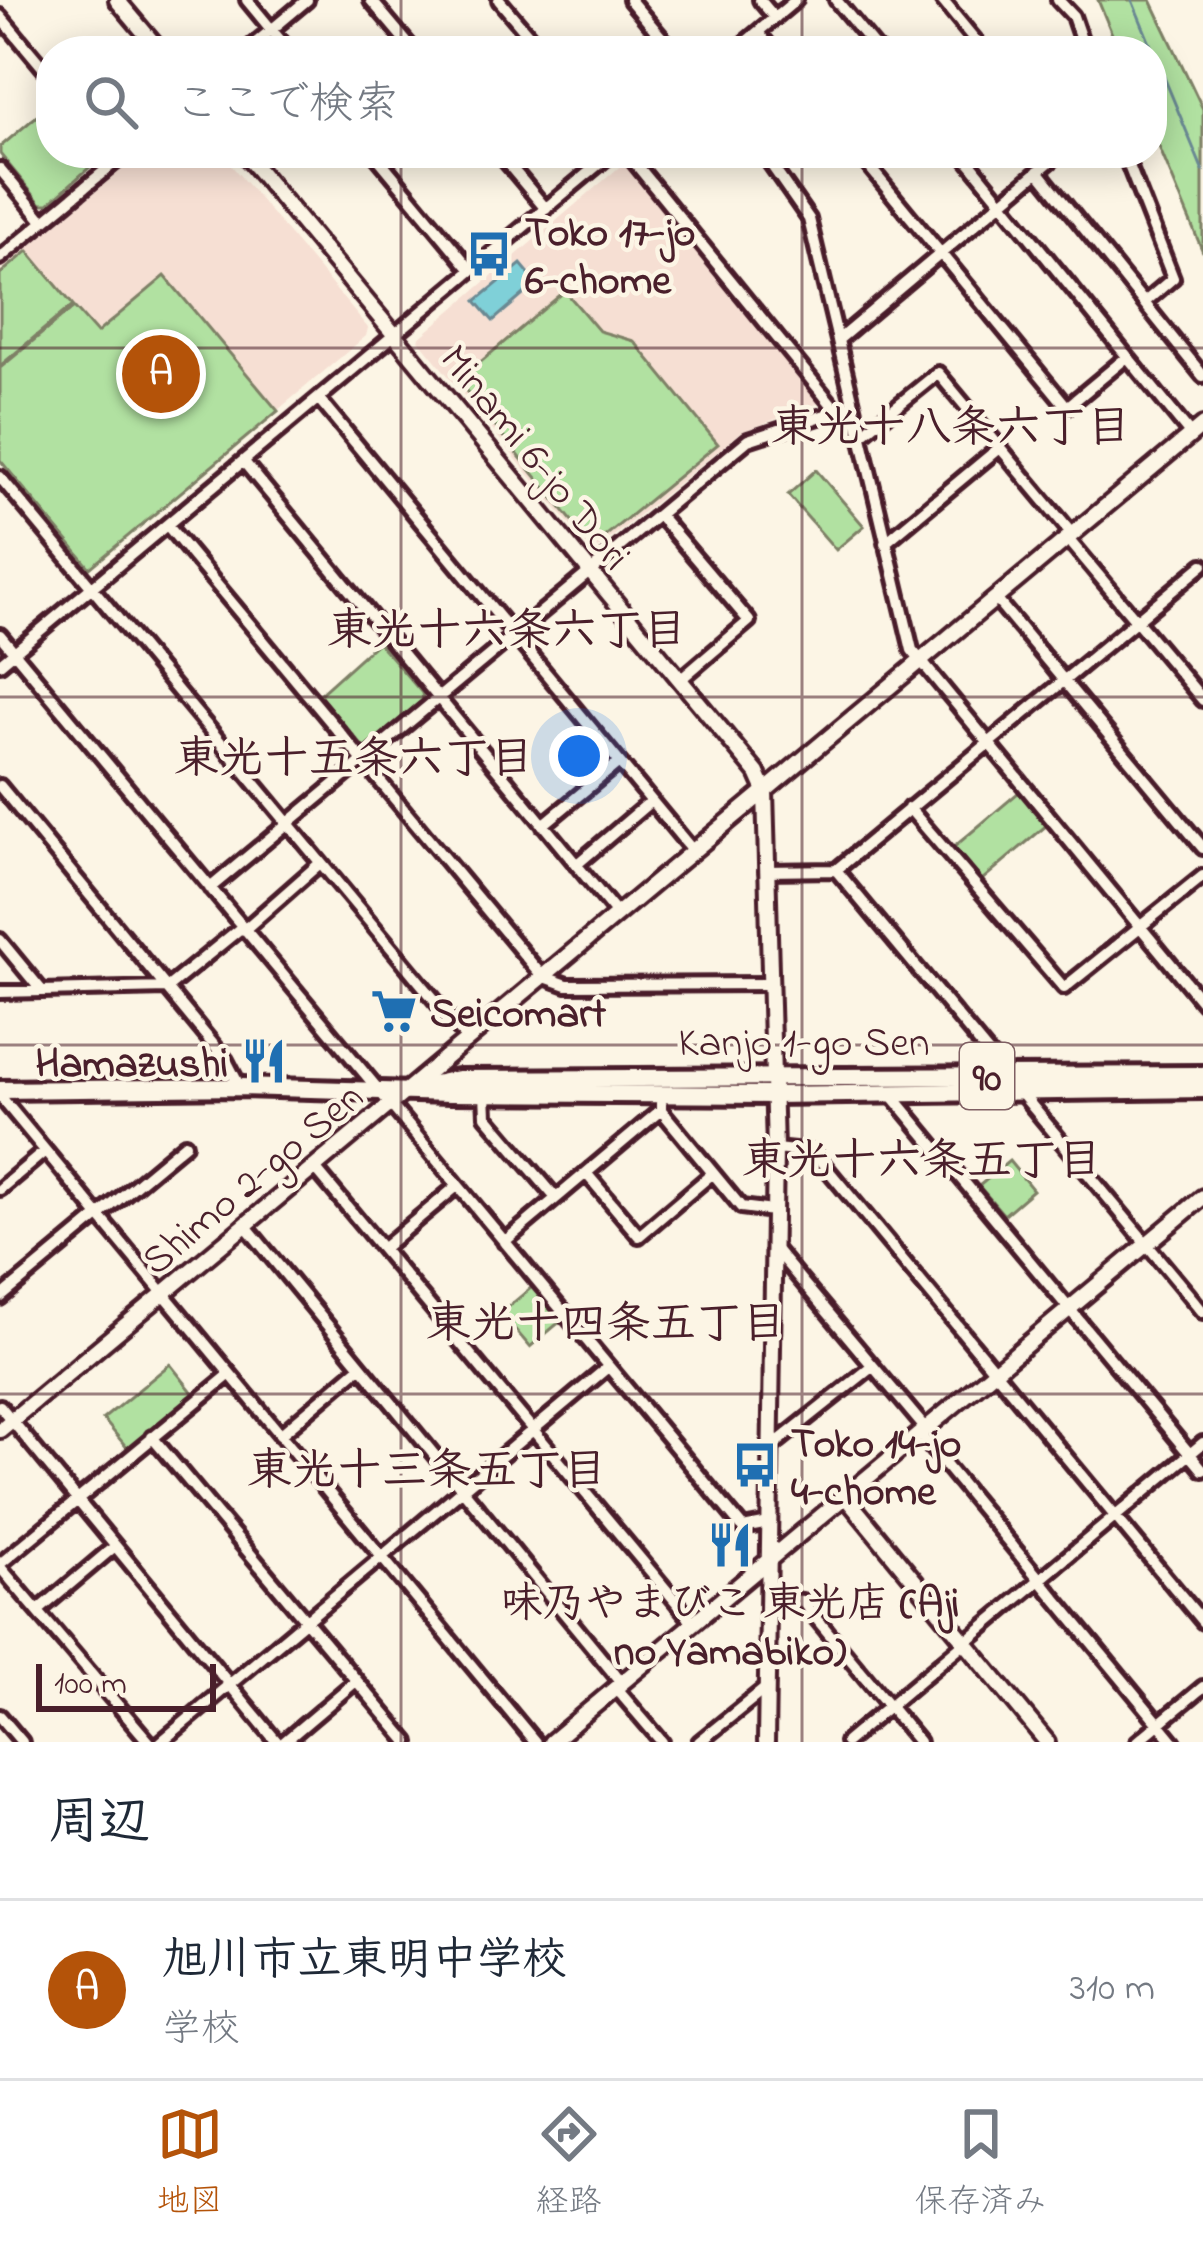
<!DOCTYPE html>
<html lang="ja">
<meta charset="utf-8">
<style>
body{margin:0;font-family:"Indie Flower","Klee One",sans-serif;background:#f6f6f7;color:#1f2937}
.scale{position:absolute;left:36px;bottom:30px;width:180px;box-sizing:border-box;padding-left:12px;border:6px solid #4a1f2b;border-top:0;font-size:33px;line-height:42px;white-space:nowrap;color:#4a1f2b;-webkit-text-stroke:9px #fcf5e5;paint-order:stroke}
.you{position:absolute;left:579px;top:756px;width:42px;height:42px;margin:-30px;border:9px solid #fff;border-radius:50%;background:#1a73e8;box-shadow:0 0 0 18px #1a73e833}
.badge{display:grid;place-items:center;width:78px;height:78px;border-radius:50%;background:#b45309;color:#fff;font-size:39px;font-weight:700}
.pin{position:absolute;translate:-50% -50%;border:6px solid #fff;box-shadow:0 3px 12px #0006}
.list{margin:0;padding:0;list-style:none}
h2{display:flex;justify-content:space-between;align-items:center;height:156px;margin:0;padding:0 48px;font-size:51px}
h2 small{font-size:39px;font-weight:400;color:#747a83}
.list li{display:grid;grid-template-columns:78px 1fr auto;gap:36px;align-items:center;box-sizing:border-box;height:180px;padding:0 48px;border-top:3px solid #e0e1e3}
.list b{display:block;font-size:45px;white-space:nowrap}
.list p{margin:0;font-size:39px;white-space:nowrap;color:#747a83}
.list em{font-size:39px;font-style:normal;color:#747a83}
.icon{flex:none;width:66px;height:66px;fill:none;stroke:currentColor;stroke-width:2;stroke-linecap:round;stroke-linejoin:round}
.map{position:relative;flex:none;width:1203px;height:1742px;overflow:hidden}
.search{position:absolute;background:#fff;box-shadow:0 6px 30px #0003;left:36px;right:36px;top:36px;height:132px;display:flex;align-items:center;gap:30px;box-sizing:border-box;padding:0 42px;border-radius:48px;color:#747a83;font-size:45px}
.sheet{height:336px;background:#fff}
nav{display:flex;justify-content:space-around;align-items:center;box-sizing:border-box;height:168px;border-top:3px solid #e0e1e3;background:#fff;font-size:33px;color:#747a83}
nav a{display:grid;justify-items:center;gap:6px}
nav .on{color:#b45309}
.map>svg:first-child{display:block}
.built{fill:#f6dfd3}
.green{fill:#b1e1a1;stroke:#7e8066;stroke-width:3}
.water{fill:#7fd0d8;stroke:#6a8993;stroke-width:3}
.lines{fill:none;stroke-linecap:round;stroke-linejoin:round}
.stream{stroke:#6a8993;stroke-width:3}
.minor-casing{stroke:#4a1f2b;stroke-width:20}
.tertiary-casing{stroke:#4a1f2b;stroke-width:22}
.primary-casing{stroke:#4a1f2b;stroke-width:26}
.minor{stroke:#fcf5e5;stroke-width:10}
.tertiary{stroke:#fcf5e5;stroke-width:14}
.primary{stroke:#fcf5e5;stroke-width:16}
.grid{fill:none;stroke:#4a1f2b;stroke-width:3;stroke-opacity:0.55}
.labels{text-anchor:middle;stroke-width:9;stroke-linejoin:round;paint-order:stroke}
.shield{fill:#fcf5e5;stroke:#7f5f63;stroke-width:3}
.shield-label{font-size:39px;font-weight:bold;fill:#4a1f2b}
.poi-label{font-size:42px;font-weight:bold;fill:#4a1f2b;stroke:#fcf5e5;text-anchor:start}
.street-label{font-size:42px;fill:#4a1f2b;stroke:#fcf5e5}
.neighbourhood-label{font-size:45px;font-weight:bold;fill:#4a1f2b;stroke:#fcf5e5}
</style>
<div class="map">
<svg width="1203" height="1742" viewBox="0 0 1203 1742">
<rect width="100%" height="100%" fill="#fcf5e5"/>
<filter id="ink" filterUnits="userSpaceOnUse"><feTurbulence type="fractalNoise" baseFrequency=".00833" numOctaves="2"/><feDisplacementMap in="SourceGraphic" scale="24" xChannelSelector="R" yChannelSelector="G"/><feConvolveMatrix kernelMatrix="1 2 1 2 8 2 1 2 1" color-interpolation-filters="sRGB"/></filter>
<g filter="url(#ink)">
<!-- built -->
<path class="built" d="M142 153H221L368 328 366 336 90 568 0 460V271Z
M624 163 822 402 741 432 593 553 418 339Z"/>
<!-- green -->
<path class="green" d="M1098 0H1151L1203 109V252L1152 130V51H1119Z
M51 104V153H100V158L48 204H41L0 154V147Z
M28 251 73 305 0 366V274Z
M165 276 278 411 90 568 0 460V368L74 307 97 333Z
M565 291 599 331 634 341 718 444 597 543H590L458 381Z
M816 470 864 526 836 550 788 495Z
M378 642 422 693 423 700 365 749 319 695Z
M1019 792 1047 825 982 880 954 847Z
M1009 1161 1033 1190 1004 1215 979 1186Z
M533 1286 562 1320 530 1347 501 1313Z
M170 1364 194 1394 128 1449 103 1419Z"/>
<!-- water -->
<path class="water" d="M521 264 537 283 493 321 476 301Z"/>
<g class="lines">
<!-- stream -->
<path class="stream" d="M1132 0 1203 171"/>
<!-- minor casing -->
<g class="minor-casing">
<path id="minor" d="M247 0 289 51
M371 0 414 51
M499 0 542 51
M630 0 673 51
M760 0 775 18
M836 0 878 51
M942 0 984 51
M1058 0 1073 16 1085 51
M0 16 51 77
M758 32 773 51
M246 51 307 0
M735 51 796 0
M374 153 471 270
M499 153 546 209
M627 153 837 411
M763 153 809 219 912 650 1203 1003
M858 153 1067 407 1127 357
M962 153 1191 435
M1124 153 1173 278 1145 302
M0 169 43 221
M1038 171 1203 376
M0 258 126 153
M838 340 1060 153
M319 399 693 851
M860 436 938 373 1072 534
M244 462 617 914
M0 477 468 1040
M659 515 749 621 680 680
M167 525 542 976 567 985 769 984
M1068 539 1203 700
M885 543 999 448
M996 599 1203 848
M0 635 743 1528 769 1523
M0 664 612 153
M0 786 226 1060 240 1087
M909 808 1064 988 1203 876
M543 825 619 762
M576 865 651 801
M836 870 1203 1312
M766 871 836 870 1203 565
M210 888 748 440 853 406
M244 930 319 864
M0 940 42 991
M0 992 167 988 242 927
M485 1093 486 1116 556 1198
M891 1094 1203 1470
M0 1096 535 1742
M661 1103V1110L741 1207 773 1211
M775 1149 814 1153 1203 1622
M314 1167 693 1622
M586 1173 639 1236 713 1173
M0 1189 45 1151
M245 1225 621 1682
M504 1242 661 1110
M773 1247 925 1428
M383 1248 457 1186
M0 1298 185 1144
M0 1406 277 1742
M919 1433 1174 1742
M280 1435 361 1366
M152 1437 408 1742
M770 1448 873 1366
M0 1564 229 1375
M0 1567 149 1742
M769 1598 802 1601 919 1742
M38 1611 115 1546
M615 1687 662 1742
M0 1716 22 1742
M161 1742 608 1367
M284 1742 356 1681
M699 1742 767 1687
M846 1742 1203 1443
M1137 1742 1203 1687"/>
</g>
<!-- tertiary casing -->
<g class="tertiary-casing">
<path id="tertiary" d="M117 0 160 51
M244 153 757 773 765 791 775 1149 766 1742
M0 1430 1203 425
M844 1495 1047 1742
M551 1742 1203 1197"/>
</g>
<!-- primary casing -->
<g class="primary-casing">
<path id="primary" d="M430 1085 458 1079 1203 1075
M0 1090 240 1087 450 1093 773 1095 1203 1089"/>
</g>
<!-- minor -->
<use href="#minor" class="minor"/>
<!-- tertiary -->
<use href="#tertiary" class="tertiary"/>
<!-- primary -->
<use href="#primary" class="primary"/>
</g>
</g>
<!-- grid -->
<path class="grid" d="M401 0V51M802 0V51M401 153V1742M802 153V1742M0 348H1203M0 697H1203M0 1045H1203M0 1394H1203"/>
<!-- icons -->
<defs>
<g id="bus-bare" transform="scale(3.6)"><path d="M-5-6H5V4H4V6H2V4H-2V6H-4V4H-5ZM-3.5-4V0h7V-4ZM-3.5 1.2v1.5H-2V1.2ZM2 1.2v1.5H3.5V1.2Z" fill="#1f6fb2" stroke="#fcf5e5" stroke-width="2.5" paint-order="stroke"/></g>
<g id="supermarket-bare" transform="scale(3.6)"><path d="M-6-5.5h2.5l.6 2H6L4.5 2H-2.5L-4.4-4H-6ZM-1.5 3.2a1.3 1.3 0 1 0 .1 0ZM3 3.2a1.3 1.3 0 1 0 .1 0Z" fill="#1f6fb2" stroke="#fcf5e5" stroke-width="2.5" paint-order="stroke"/></g>
<g id="restaurant-bare" transform="scale(3.6)"><path d="M-5-6h1v4h1v-4h1v4h1v-4h1v5L-1.5 .5V6h-2V.5L-5-1ZM5-6V6H3V1.5H1.5Q1.5-4 5-6Z" fill="#1f6fb2" stroke="#fcf5e5" stroke-width="2.5" paint-order="stroke"/></g>
</defs>
<g fill-rule="evenodd">
<use href="#bus-bare" x="489" y="254"/>
<use href="#supermarket-bare" x="394" y="1011"/>
<use href="#restaurant-bare" x="264" y="1061"/>
<use href="#bus-bare" x="755" y="1465"/>
<use href="#restaurant-bare" x="730" y="1545"/>
</g>
<g class="labels">
<!-- shield labels -->
<rect class="shield" x="960" y="1043" width="54" height="66" rx="9"/>
<g class="shield-label">
<text x="987" y="1090">90</text>
</g>
<!-- poi labels -->
<g class="poi-label">
<text x="525" y="245">Toko 17-jo<tspan x="525" dy="48">6-chome</tspan></text>
<text x="430" y="1026">Seicomart</text>
<text x="228" y="1076" text-anchor="end">Hamazushi</text>
<text x="791" y="1456">Toko 14-jo<tspan x="791" dy="48">4-chome</tspan></text>
<text x="730" y="1616" text-anchor="middle">味乃やまびこ 東光店 (Aji<tspan x="730" dy="48">no Yamabiko)</tspan></text>
</g>
<!-- street labels -->
<g class="street-label">
<text transform="translate(537 456) rotate(51)" y="15">Minami 6-jo Dori</text>
<text x="804" y="1055">Kanjo 1-go Sen</text>
<text transform="translate(251 1177) rotate(-40)" y="15">Shimo 2-go Sen</text>
</g>
<!-- neighbourhood labels -->
<g class="neighbourhood-label">
<text x="951" y="441">東光十八条六丁目</text>
<text x="507" y="644">東光十六条六丁目</text>
<text x="354" y="772">東光十五条六丁目</text>
<text x="922" y="1174">東光十六条五丁目</text>
<text x="606" y="1337">東光十四条五丁目</text>
<text x="427" y="1484">東光十三条五丁目</text>
</g>
</g>
</svg>
<div class="scale">100 m</div>
<div class="you"></div>
<div class="pin badge" style="left:161px;top:374px">A</div>
<div class="search"><svg class="icon" aria-label="search" viewBox="0 0 24 24"><circle cx="10" cy="10" r="6"/><path d="M15 15l6 6"/></svg>ここで検索</div>
</div>
<section class="sheet">
<h2>周辺<small></small></h2>
<ul class="list">
<li><span class="badge">A</span><div><b>旭川市立東明中学校</b><p>学校</p></div><em>310 m</em></li>
</ul>
</section>
<nav>
<a class="on"><svg class="icon" aria-label="map" viewBox="0 0 24 24"><path d="M3 6l6-2 6 2 6-2v14l-6 2-6-2-6 2zM9 4v14M15 6v14"/></svg>地図</a>
<a><svg class="icon" aria-label="directions" viewBox="0 0 24 24"><path d="M12 3l9 9-9 9-9-9zM9 14v-3h6M13 9l2 2-2 2"/></svg>経路</a>
<a><svg class="icon" aria-label="saved" viewBox="0 0 24 24"><path d="M7 4h10v16l-5-4-5 4z"/></svg>保存済み</a>
</nav>
